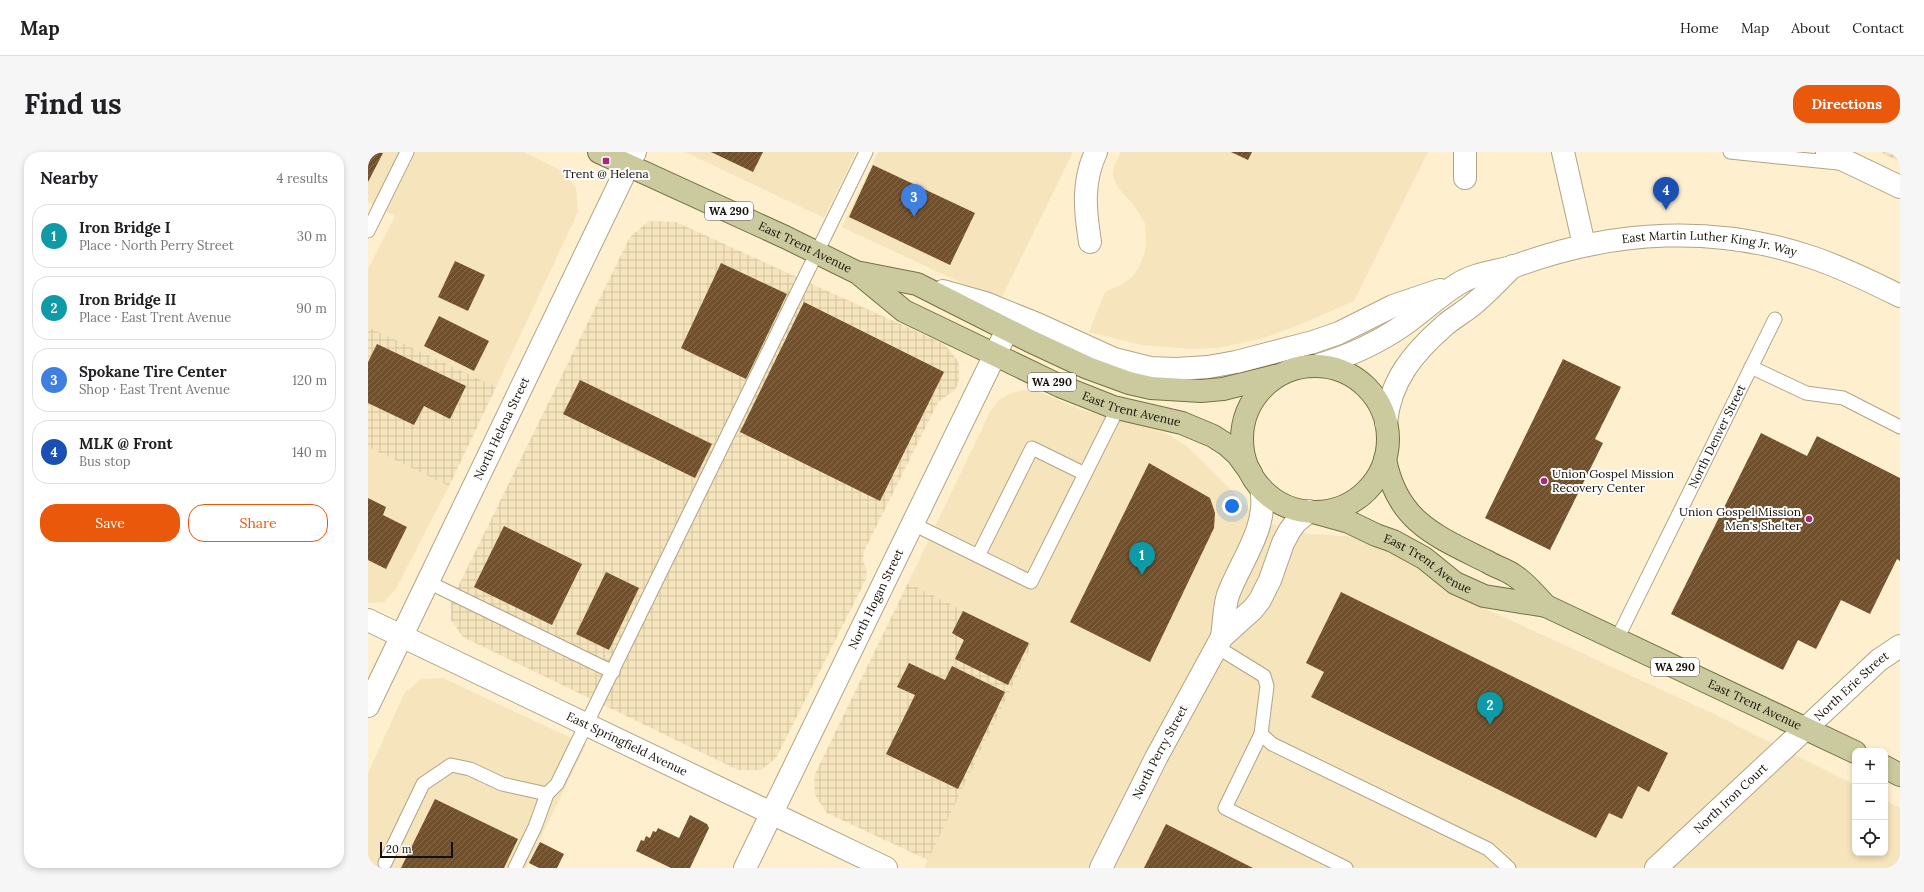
<!DOCTYPE html>
<meta charset="utf-8">
<style>
body{margin:0;font-family:Lora,serif;background:#f6f6f6;color:#202124}
.controls{position:absolute;right:12px;bottom:12px;display:grid;overflow:hidden;border-radius:8px;box-shadow:0 2px 6px #0003}
.controls button{width:36px;height:36px;display:grid;place-items:center;padding:0;border:0;border-bottom:1px solid #e0e0e0;background:#fff;color:#202124;font:20px sans-serif}
.scale{position:absolute;left:12px;bottom:10px;width:73px;box-sizing:border-box;padding-left:4px;border:2px solid #151006;border-top:0;font-size:11px;line-height:14px;white-space:nowrap;color:#151006;-webkit-text-stroke:3px #fefefe;paint-order:stroke}
.you{position:absolute;left:864px;top:354px;width:14px;height:14px;margin:-10px;border:3px solid #fff;border-radius:50%;background:#1a73e8;box-shadow:0 0 0 6px #1a73e833}
.badge{display:grid;place-items:center;width:26px;height:26px;border-radius:50%;background:#ea580c;color:#fff;font-size:13px;font-weight:700}
.pin{position:absolute;translate:-50% -33px;filter:drop-shadow(0 1px 2px #0008)}
.pin::after{content:'';position:absolute;top:21px;width:14px;height:12px;background:inherit;clip-path:polygon(0 0,100% 0,50% 100%)}
.list{margin:0;padding:0;list-style:none}
h2{display:flex;justify-content:space-between;align-items:center;height:52px;margin:0;padding:0 16px;font-size:17px}
h2 small{font-size:13px;font-weight:400;color:#757577}
.list li{display:grid;grid-template-columns:26px 1fr auto;gap:12px;align-items:center;box-sizing:border-box;height:64px;margin:0 8px 8px;padding:0 8px;border:1px solid #e0e0e0;border-radius:16px}
.list b{display:block;font-size:15px;white-space:nowrap}
.list p{margin:0;font-size:13px;white-space:nowrap;color:#757577}
.list em{font-size:13px;font-style:normal;color:#757577}
.actions{display:flex;gap:8px;padding:12px 16px}
.actions a{flex:1;padding:9px 0;border:1px solid #ea580c;border-radius:16px;text-align:center;font-size:14px;color:#ea580c}
.actions .main{background:#ea580c;color:#fff}
.icon{flex:none;width:22px;height:22px;fill:none;stroke:currentColor;stroke-width:2;stroke-linecap:round;stroke-linejoin:round}
.map{position:relative;flex:none;width:1532px;height:716px;overflow:hidden;border-radius:16px}
header{display:flex;align-items:center;gap:24px;box-sizing:border-box;height:56px;padding:0 20px;background:#fff;border-bottom:1px solid #e0e0e0}
header strong{font-size:19px}
nav{display:flex;gap:22px;margin-inline-start:auto;font-size:14px}
.intro{display:flex;align-items:center;justify-content:space-between;box-sizing:border-box;height:96px;padding:0 24px}
h1{margin:0;font-size:28px}
.button{padding:10px 18px;border-radius:16px;background:#ea580c;color:#fff;font-size:14px;font-weight:700}
main{display:flex;gap:24px;padding:0 24px}
aside{flex:1;background:#fff;border-radius:16px;box-shadow:0 2px 6px #0003}
.map>svg:first-child{display:block}
.built{fill:#f5e4bc}
.industrial{fill:url(#industrial-grid)}
.building{fill:url(#building-hatch)}
.lines{fill:none;stroke-linecap:round;stroke-linejoin:round}
.service-casing{stroke:#b1a486;stroke-width:15}
.minor-casing{stroke:#b1a486;stroke-width:24}
.tertiary-casing{stroke:#b1a486;stroke-width:24}
.primary-casing{stroke:#74723f;stroke-width:24}
.service{stroke:#fff;stroke-width:13}
.minor{stroke:#fff;stroke-width:22}
.tertiary{stroke:#fff;stroke-width:22}
.primary{stroke:#caca9e;stroke-width:22}
.poi-dot{fill:#a6297b;stroke:#fefefe;stroke-width:1.5}
.labels{text-anchor:middle;stroke-width:4;stroke-linejoin:round;paint-order:stroke}
.shield{fill:#fefefe;stroke:#5b5750;stroke-width:1}
.shield-label{font-size:11px;font-weight:bold;fill:#151006}
.poi-label{font-size:12px;fill:#151006;stroke:#fefefe}
.street-label{font-size:12px;fill:#151006;stroke:#fefefe}
</style>
<header>
<strong>Map</strong>
<nav><a>Home</a><a>Map</a><a>About</a><a>Contact</a></nav>
</header>
<div class="intro"><h1>Find us</h1><a class="button">Directions</a></div>
<main>
<aside>
<h2>Nearby<small>4 results</small></h2>
<ul class="list">
<li><span class="badge" style="background:#0f9aa8">1</span><div><b>Iron Bridge I</b><p>Place · North Perry Street</p></div><em>30 m</em></li>
<li><span class="badge" style="background:#0f9aa8">2</span><div><b>Iron Bridge II</b><p>Place · East Trent Avenue</p></div><em>90 m</em></li>
<li><span class="badge" style="background:#3f7fe0">3</span><div><b>Spokane Tire Center</b><p>Shop · East Trent Avenue</p></div><em>120 m</em></li>
<li><span class="badge" style="background:#1a4fb4">4</span><div><b>MLK @ Front</b><p>Bus stop</p></div><em>140 m</em></li>
</ul>
<div class="actions"><a class="main">Save</a><a>Share</a></div>
</aside>
<div class="map">
<svg width="1532" height="716" viewBox="0 0 1532 716">
<defs>
<pattern id="industrial-grid" width="8" height="8" patternUnits="userSpaceOnUse"><rect width="8" height="8" fill="#f5e4bc"/><path d="M0 4h8M4 0v8" fill="none" stroke="#d1c3a0"/></pattern>
<pattern id="building-hatch" width="6" height="6" patternUnits="userSpaceOnUse"><rect width="6" height="6" fill="#71502d"/><path d="M-1 1l2-2M0 6l6-6M5 7l2-2" fill="none" stroke="#836a4f"/></pattern>
</defs>
<rect width="100%" height="100%" fill="#fef0cf"/>
<!-- built -->
<path class="built" d="M0 0H156L194 19 208 36 210 60 128 235 0 175V117L27 64 0 50Z
M317 0H488L456 66Z
M510 0H705L632 149 474 75Z
M753 0H1060L986 149 933 172 896 186 850 196 821 197 774 193 721 180 737 140 755 132 764 125 770 117 777 100 778 91 777 71 765 52 750 36 745 24 746 15Z
M656 238 669 239 714 258 782 276 803 284 820 295 884 359 900 370 917 377 942 382 990 385 1040 408 1066 428 1090 444 1344 561 1487 633V701H1517V648L1532 656V710L1526 716H556L664 493 540 431 623 258 632 247 644 241Z
M0 295 81 334 28 437 16 450 0 451Z
M75 526 218 593 158 716H0V621L37 540 54 527Z"/>
<!-- industrial -->
<path class="industrial" d="M1512 0H1532V10Z
M281 69 308 70 576 192 591 210V229L587 238 570 250 496 399 495 408 499 419 498 427 408 606 393 618H370L95 485 83 468V449L262 85Z
M0 175 128 235 81 334 0 295Z
M540 431 664 493 560 708 459 661 447 643 446 624Z"/>
<!-- building -->
<path class="building" d="M0 0 15 1 0 30Z
M343 0H395L385 20Z
M863 0H884L880 8Z
M505 13 607 61 582 113 481 65Z
M87 109 117 123 100 159 70 145Z
M353 111 419 142 378 227 313 196Z
M436 150 576 220 512 349 372 280Z
M71 164 121 189 106 219 56 194Z
M9 192 98 234 82 267 56 254 46 273 0 251V210Z
M1195 207 1253 235 1227 287 1235 291 1182 398 1117 366Z
M212 228 344 292 327 326 195 262Z
M1393 281 1439 304 1449 284 1532 326V409L1529 407 1502 462 1473 448 1448 497 1430 488 1415 518 1303 462Z
M781 311 842 346 847 361 846 376 782 510 702 470Z
M0 346 18 355 15 363 39 375 18 417 0 408Z
M136 374 214 412 184 473 106 435Z
M238 420 271 436 241 498 208 482Z
M973 440 1300 601 1281 640 1270 634 1254 667 1241 661 1228 686 943 545 956 520 938 511Z
M595 459 661 491 640 533 587 507 596 488 584 481Z
M541 511 577 528 584 514 637 540 590 637 518 602 547 543 529 535Z
M67 647 150 687 136 716H33Z
M322 663 339 672 341 676 322 716H303L268 699 273 688 276 689 278 684 282 686 285 679 288 680 290 676 311 686Z
M798 672 885 716H776Z
M172 690 196 702 189 716H171L161 711Z"/>
<g class="lines">
<!-- service casing -->
<g class="service-casing">
<g id="service">
<path d="M1362 0 1470 11"/>
<path d="M0 79 39 0"/>
<path d="M1383 215 1438 241 1475 246 1532 275"/>
<path d="M545 372 663 430 750 256"/>
<path d="M610 404 664 296 717 322"/>
<path d="M60 430 245 520"/>
<path id="s1" d="M1249 487 1407 167"/>
<path d="M849 495 896 524 899 534 893 582 904 592 1120 697 1141 716"/>
<path d="M893 582 857 656 978 716"/>
<path d="M17 711 55 632 83 613 102 617 134 632 179 642 189 632 498 0"/>
<path d="M147 716 167 675 179 642"/>
</g>
</g>
<!-- minor casing -->
<g class="minor-casing">
<g id="minor">
<path d="M1195 0 1216 93"/>
<path d="M1459 0 1532 35"/>
<path d="M1097 26V0"/>
<path d="M722 90C717 58 714 30 728 0"/>
<path id="s2" d="M0 468 518 716"/>
<path d="M854 485C856 472 856 455 860 443 873 408 901 375 893 336"/>
<path id="s3" d="M0 554 260 14"/>
<path id="s4" d="M377 716 639 178"/>
<path id="s5" d="M733 716 788 606 854 485 885 457 892 448 902 428 915 391 922 378 928 370 941 359"/>
<path id="s6" d="M1288 716 1511 508 1532 494"/>
</g>
</g>
<!-- tertiary casing -->
<g class="tertiary-casing">
<g id="tertiary">
<path d="M260 14 267 0"/>
<path d="M575 139 617 151 669 172 746 207 782 216 808 217 840 215 868 210 945 190 971 181 1025 154 1072 138"/>
<path id="s7" d="M947 214C979 205 1010 191 1037 172 1055 159 1072 143 1090 132 1109 120 1130 120 1150 113 1246 78 1348 72 1446 106 1475 116 1504 130 1532 144"/>
<path d="M1018 271C1022 229 1045 201 1076 174 1086 165 1098 159 1108 150 1121 139 1133 126 1145 114"/>
</g>
</g>
<!-- primary casing -->
<g class="primary-casing">
<g id="primary">
<path id="s8" d="M231 0 417 85 490 121 536 159 692 234 745 255 814 271 845 284 859 293 869 302 883 321"/>
<path d="M493 121 549 132 662 189 720 216 761 231 783 236 833 239 855 237 907 224"/>
<circle cx="947" cy="287" r="73"/>
<path d="M1017 307C1029 370 1068 384 1120 410 1128 415 1139 418 1147 424 1158 431 1168 444 1178 454"/>
<path id="s9" d="M945 360 981 370 1008 383 1025 389 1056 406 1087 431 1116 444 1178 454 1487 600"/>
<path d="M1517 615 1532 623"/>
</g>
</g>
<!-- service -->
<use href="#service" class="service"/>
<!-- minor -->
<use href="#minor" class="minor"/>
<!-- tertiary -->
<use href="#tertiary" class="tertiary"/>
<!-- primary -->
<use href="#primary" class="primary"/>
</g>
<!-- markers -->
<g class="poi-dot">
<rect x="234" y="5" width="8" height="8" rx="2"/>
<circle cx="1176" cy="329" r="4"/>
<circle cx="1441" cy="367" r="4"/>
</g>
<g class="labels">
<!-- shield labels -->
<g class="shield">
<rect x="337" y="50" width="48" height="18" rx="3"/>
<rect x="660" y="221" width="48" height="18" rx="3"/>
<rect x="1283" y="506" width="48" height="18" rx="3"/>
</g>
<g class="shield-label">
<text x="361" y="63">WA 290</text>
<text x="684" y="234">WA 290</text>
<text x="1307" y="519">WA 290</text>
</g>
<!-- poi labels -->
<g class="poi-label">
<text x="238" y="26">Trent @ Helena</text>
<text x="1184" y="326" text-anchor="start">Union Gospel Mission<tspan x="1184" dy="14">Recovery Center</tspan></text>
<text x="1433" y="364" text-anchor="end">Union Gospel Mission<tspan x="1433" dy="14">Men's Shelter</tspan></text>
</g>
<!-- street labels -->
<g class="street-label">
<text dy="4" stroke="none"><textPath href="#s8" startOffset="227">East Trent Avenue</textPath></text>
<text dy="4" stroke="none"><textPath href="#s7" startOffset="425">East Martin Luther King Jr. Way</textPath></text>
<text dy="4" stroke="none"><textPath href="#s8" startOffset="594">East Trent Avenue</textPath></text>
<text dy="4" stroke="none"><textPath href="#s3" startOffset="308">North Helena Street</textPath></text>
<text dy="4" stroke="none"><textPath href="#s1" startOffset="226">North Denver Street</textPath></text>
<text dy="4" stroke="none"><textPath href="#s9" startOffset="127">East Trent Avenue</textPath></text>
<text dy="4" stroke="none"><textPath href="#s4" startOffset="299">North Hogan Street</textPath></text>
<text dy="4" stroke="none"><textPath href="#s6" startOffset="267">North Erie Street</textPath></text>
<text dy="4" stroke="none"><textPath href="#s9" startOffset="486">East Trent Avenue</textPath></text>
<text dy="4" stroke="none"><textPath href="#s2" startOffset="287">East Springfield Avenue</textPath></text>
<text dy="4" stroke="none"><textPath href="#s5" startOffset="130">North Perry Street</textPath></text>
<text dy="4" stroke="none"><textPath href="#s6" startOffset="102">North Iron Court</textPath></text>
</g>
</g>
</svg>
<div class="controls">
<button>+</button>
<button>−</button>
<button><svg class="icon" aria-label="locate" viewBox="0 0 24 24"><circle cx="12" cy="12" r="6"/><path d="M12 2v4M12 18v4M2 12h4M18 12h4"/></svg></button>
</div>
<div class="scale">20 m</div>
<div class="you"></div>
<div class="pin badge" style="left:774px;top:423px;background:#0f9aa8">1</div>
<div class="pin badge" style="left:1122px;top:573px;background:#0f9aa8">2</div>
<div class="pin badge" style="left:546px;top:65px;background:#3f7fe0">3</div>
<div class="pin badge" style="left:1298px;top:58px;background:#1a4fb4">4</div>
</div>
</main>
